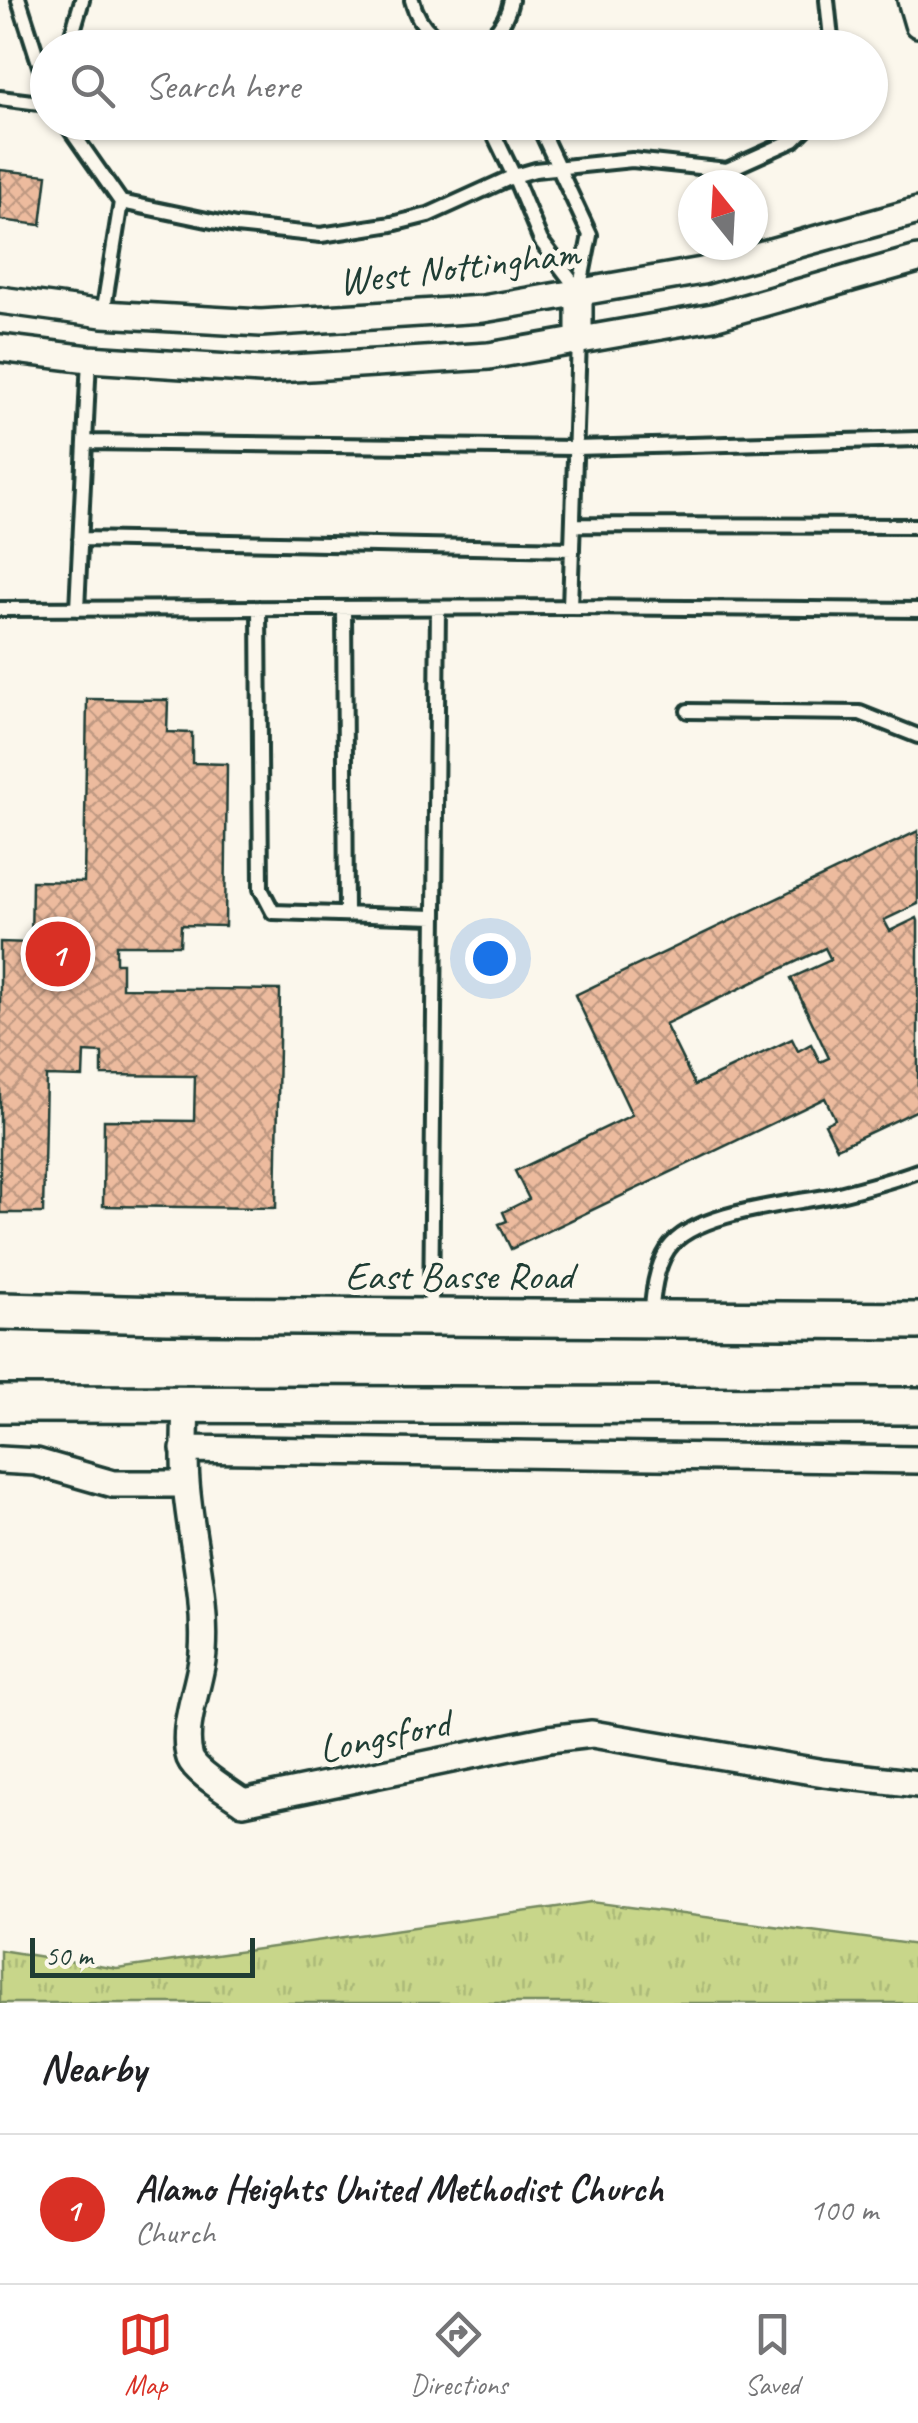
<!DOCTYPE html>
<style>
body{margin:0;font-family:Caveat,sans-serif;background:#f2f2f2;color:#202124}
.compass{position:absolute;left:678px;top:170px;width:90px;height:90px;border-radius:50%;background:#fff;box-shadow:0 2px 8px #0004;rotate:342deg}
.scale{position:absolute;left:30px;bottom:25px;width:225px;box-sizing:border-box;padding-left:10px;border:5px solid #1f3d34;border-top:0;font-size:28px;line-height:35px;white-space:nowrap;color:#1f3d34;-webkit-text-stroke:8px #fbf7ec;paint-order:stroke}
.you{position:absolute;left:490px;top:958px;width:35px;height:35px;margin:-25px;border:8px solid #fff;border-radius:50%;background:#1a73e8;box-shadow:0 0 0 15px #1a73e833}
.badge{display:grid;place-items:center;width:65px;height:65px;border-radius:50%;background:#d93025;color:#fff;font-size:32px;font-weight:700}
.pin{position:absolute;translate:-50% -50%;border:5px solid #fff;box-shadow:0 2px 10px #0006}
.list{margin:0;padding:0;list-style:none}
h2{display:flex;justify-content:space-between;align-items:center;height:130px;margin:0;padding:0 40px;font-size:42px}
h2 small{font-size:32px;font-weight:400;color:#757577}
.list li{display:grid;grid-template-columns:65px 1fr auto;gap:30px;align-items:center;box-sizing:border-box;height:150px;padding:0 40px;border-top:2px solid #e0e0e0}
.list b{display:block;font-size:38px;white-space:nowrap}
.list p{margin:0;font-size:32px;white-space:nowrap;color:#757577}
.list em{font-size:32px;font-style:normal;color:#757577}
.icon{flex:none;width:55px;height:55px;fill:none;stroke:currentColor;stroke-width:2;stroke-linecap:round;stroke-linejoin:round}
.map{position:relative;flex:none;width:918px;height:2003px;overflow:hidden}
.search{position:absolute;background:#fff;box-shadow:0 2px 8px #0004;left:30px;right:30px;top:30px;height:110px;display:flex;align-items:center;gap:25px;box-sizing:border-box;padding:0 35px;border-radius:55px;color:#757577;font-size:38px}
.sheet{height:280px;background:#fff}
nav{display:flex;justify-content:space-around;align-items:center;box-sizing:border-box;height:140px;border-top:2px solid #e0e0e0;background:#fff;font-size:28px;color:#757577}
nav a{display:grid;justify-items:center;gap:5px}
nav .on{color:#d93025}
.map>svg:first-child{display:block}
.grass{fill:url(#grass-tufts);stroke:#748a5f;stroke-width:2.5}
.building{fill:url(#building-cross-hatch);stroke:#1f3d34;stroke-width:2.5;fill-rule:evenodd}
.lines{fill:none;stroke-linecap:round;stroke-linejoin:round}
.lane-casing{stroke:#1f3d34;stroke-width:20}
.street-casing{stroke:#1f3d34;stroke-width:32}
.secondary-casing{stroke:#1f3d34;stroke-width:42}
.lane{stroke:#fbf7ec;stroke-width:12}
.street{stroke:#fbf7ec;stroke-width:25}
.secondary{stroke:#fbf7ec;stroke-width:35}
.labels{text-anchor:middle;stroke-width:10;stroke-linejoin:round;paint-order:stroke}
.street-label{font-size:40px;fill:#1f3d34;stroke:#fbf7ec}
</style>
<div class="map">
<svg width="918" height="2003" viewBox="0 0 918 2003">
<defs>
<pattern id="grass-tufts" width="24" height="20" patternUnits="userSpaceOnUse" patternTransform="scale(2.5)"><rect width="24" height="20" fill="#c8d68a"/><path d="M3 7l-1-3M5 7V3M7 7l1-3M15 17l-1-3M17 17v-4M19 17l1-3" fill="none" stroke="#abb978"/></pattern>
<pattern id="building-cross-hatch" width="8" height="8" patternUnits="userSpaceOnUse" patternTransform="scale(2.5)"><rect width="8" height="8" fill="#edbb9e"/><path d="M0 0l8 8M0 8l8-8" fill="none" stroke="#bf9982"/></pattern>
</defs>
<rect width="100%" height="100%" fill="#fbf7ec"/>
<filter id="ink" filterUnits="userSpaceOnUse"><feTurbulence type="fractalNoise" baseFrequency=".01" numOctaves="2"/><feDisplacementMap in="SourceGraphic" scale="20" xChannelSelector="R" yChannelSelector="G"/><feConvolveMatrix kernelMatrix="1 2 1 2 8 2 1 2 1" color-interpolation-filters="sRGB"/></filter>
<g filter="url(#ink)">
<!-- grass -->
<path class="grass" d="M592 1902 918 1945V2003H0V1950L117 1969Z"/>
<!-- building -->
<path class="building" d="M0 170 47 175 41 225 0 220Z
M87 699 168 700 167 732 192 733V763L227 764 225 926 181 925 180 945H116V963H122V988L280 990 276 1208 103 1206 104 1120 194 1121 195 1076 102 1075V1053L84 1052 83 1077 46 1076 43 1213H0V942L31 943 32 881 84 882Z
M918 831V904L884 920 890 931 917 918 918 921V1110L837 1148 825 1124 835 1119 825 1098 511 1249 499 1224 507 1221 503 1212 529 1199 515 1171 632 1115 575 995ZM825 948 831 960 791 978 829 1058 820 1062 811 1044 798 1051 792 1039 695 1085 665 1024Z"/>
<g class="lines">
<!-- lane casing -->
<g class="lane-casing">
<path id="lane" d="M19 0 48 91
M412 0C427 60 499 61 511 0
M827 0 832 48
M68 48 82 0
M0 98 48 104
M65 122 121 202 236 226 321 235 392 224 428 215 514 176 535 170 632 160 727 170 794 140 812 122
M488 122 514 176 541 241 579 291
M537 122 590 235 579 291
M103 314 121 202
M85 442 575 448 918 439
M573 525 918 526
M80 539 572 549
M570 607 579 340
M259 608 261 889 273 912 435 917
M344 608 346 914
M0 609 570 607 918 610
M77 609 89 359
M688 711 860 713 918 736
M431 1315 438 608
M651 1317C653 1294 655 1269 668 1249 694 1211 792 1204 835 1195 864 1188 891 1181 918 1171"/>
</g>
<!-- street casing -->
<g class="street-casing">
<path id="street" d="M911 0 918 24
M0 300 103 314 261 323 483 309 702 271 918 211
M579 340V291
M0 348 89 359 261 370 489 356 713 317 918 259
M186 1405C185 1430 184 1456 186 1482 190 1538 207 1595 203 1652 201 1683 180 1727 190 1758 196 1773 230 1792 243 1802L549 1739 592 1734 824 1773 918 1784
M184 1449 918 1460
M0 1460 36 1462 113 1484H186"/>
</g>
<!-- secondary casing -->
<g class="secondary-casing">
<path id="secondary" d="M0 1311 167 1315 918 1321
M0 1404 918 1406"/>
</g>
<!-- lane -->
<use href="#lane" class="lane"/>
<!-- street -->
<use href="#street" class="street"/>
<!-- secondary -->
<use href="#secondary" class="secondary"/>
</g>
</g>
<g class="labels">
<!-- street labels -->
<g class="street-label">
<text transform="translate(459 266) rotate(-7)" y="14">West Nottingham</text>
<text x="459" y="1289">East Basse Road</text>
<text transform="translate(384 1735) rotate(-12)" y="14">Longsford</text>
</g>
</g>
</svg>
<svg class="compass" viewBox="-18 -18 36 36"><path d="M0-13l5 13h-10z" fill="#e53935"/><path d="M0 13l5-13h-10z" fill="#757577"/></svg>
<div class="scale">50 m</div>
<div class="you"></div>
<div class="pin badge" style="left:58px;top:954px">1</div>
<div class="search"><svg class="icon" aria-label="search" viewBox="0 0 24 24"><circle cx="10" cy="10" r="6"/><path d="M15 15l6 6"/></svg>Search here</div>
</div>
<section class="sheet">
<h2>Nearby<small></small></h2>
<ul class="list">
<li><span class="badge">1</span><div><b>Alamo Heights United Methodist Church</b><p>Church</p></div><em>100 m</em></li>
</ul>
</section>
<nav>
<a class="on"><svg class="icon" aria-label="map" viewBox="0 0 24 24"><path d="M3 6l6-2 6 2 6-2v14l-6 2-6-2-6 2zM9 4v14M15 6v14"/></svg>Map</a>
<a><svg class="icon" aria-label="directions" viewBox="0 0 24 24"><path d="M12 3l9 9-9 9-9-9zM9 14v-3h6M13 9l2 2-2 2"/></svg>Directions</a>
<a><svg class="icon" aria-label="saved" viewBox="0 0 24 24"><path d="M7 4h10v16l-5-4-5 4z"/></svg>Saved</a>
</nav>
